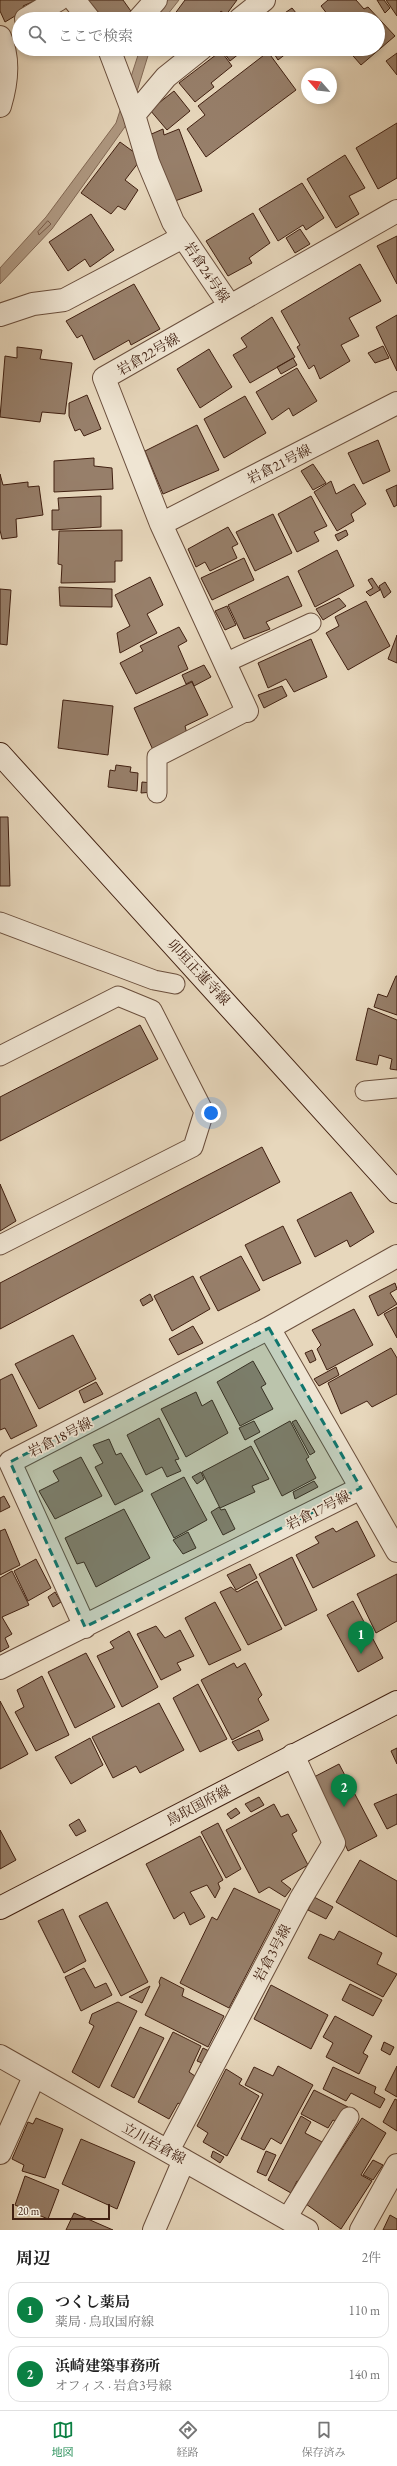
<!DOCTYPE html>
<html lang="ja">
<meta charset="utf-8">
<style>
body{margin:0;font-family:"EB Garamond","Noto Serif JP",serif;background:#f2f2f2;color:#222}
.compass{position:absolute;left:301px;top:68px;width:36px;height:36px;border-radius:50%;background:#fff;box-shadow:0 2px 6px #0003;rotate:298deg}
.scale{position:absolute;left:12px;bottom:10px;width:98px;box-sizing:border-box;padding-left:4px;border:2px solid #412011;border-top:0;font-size:11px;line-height:14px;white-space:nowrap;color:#412011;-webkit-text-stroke:3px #efe5d3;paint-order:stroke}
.you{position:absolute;left:211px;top:1113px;width:14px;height:14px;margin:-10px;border:3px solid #fff;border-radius:50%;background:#1a73e8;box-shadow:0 0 0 6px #1a73e833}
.badge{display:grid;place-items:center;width:26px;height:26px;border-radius:50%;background:#0b8043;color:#fff;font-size:13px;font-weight:700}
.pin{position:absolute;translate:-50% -33px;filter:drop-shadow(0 1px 2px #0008)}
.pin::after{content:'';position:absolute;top:21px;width:14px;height:12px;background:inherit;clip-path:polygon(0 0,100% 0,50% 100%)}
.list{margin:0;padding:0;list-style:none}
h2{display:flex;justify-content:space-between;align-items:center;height:52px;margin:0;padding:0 16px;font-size:17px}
h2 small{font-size:13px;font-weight:400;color:#767676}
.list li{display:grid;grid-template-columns:26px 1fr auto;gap:12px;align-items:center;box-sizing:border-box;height:56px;margin:0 8px 8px;padding:0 8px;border:1px solid #e0e0e0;border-radius:12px}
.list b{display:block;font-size:15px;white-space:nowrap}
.list p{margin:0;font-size:13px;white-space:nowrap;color:#767676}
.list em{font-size:13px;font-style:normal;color:#767676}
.icon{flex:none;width:22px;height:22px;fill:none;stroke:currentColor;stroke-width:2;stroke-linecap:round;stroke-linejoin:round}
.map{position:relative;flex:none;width:397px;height:2230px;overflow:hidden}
.search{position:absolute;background:#fff;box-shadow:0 2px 6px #0003;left:12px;right:12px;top:12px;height:44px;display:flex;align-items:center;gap:10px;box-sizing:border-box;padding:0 14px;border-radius:22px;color:#767676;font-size:15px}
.sheet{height:180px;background:#fff}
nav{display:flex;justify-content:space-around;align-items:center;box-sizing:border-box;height:56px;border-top:1px solid #e0e0e0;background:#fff;font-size:11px;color:#767676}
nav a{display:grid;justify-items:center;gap:2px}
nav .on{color:#0b8043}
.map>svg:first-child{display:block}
.water{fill:#af9982;stroke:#836955}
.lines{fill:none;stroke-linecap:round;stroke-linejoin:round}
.shore{stroke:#785c4a;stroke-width:1}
.building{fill:#977f6a;stroke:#412011}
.service-casing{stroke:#6a4e3c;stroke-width:21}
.minor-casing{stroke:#6a4e3c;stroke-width:24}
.secondary-casing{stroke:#412011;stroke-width:24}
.service{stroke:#efe5d3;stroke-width:19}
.minor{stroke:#efe5d3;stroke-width:22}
.secondary{stroke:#efe5d3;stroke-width:22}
.marked{fill:#0f766e;fill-opacity:0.2;stroke:#0f766e;stroke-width:3;stroke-dasharray:8 5;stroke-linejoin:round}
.labels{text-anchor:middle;stroke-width:3.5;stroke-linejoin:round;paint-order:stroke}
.street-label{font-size:14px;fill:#412011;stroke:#efe5d3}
</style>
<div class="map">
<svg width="397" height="2230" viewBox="0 0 397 2230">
<rect width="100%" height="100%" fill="#e7d7bc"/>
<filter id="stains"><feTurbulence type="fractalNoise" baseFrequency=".005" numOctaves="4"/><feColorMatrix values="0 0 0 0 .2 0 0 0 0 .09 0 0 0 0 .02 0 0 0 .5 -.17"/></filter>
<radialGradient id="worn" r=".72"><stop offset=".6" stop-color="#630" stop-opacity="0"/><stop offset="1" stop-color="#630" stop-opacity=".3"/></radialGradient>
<!-- water -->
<path class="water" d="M164 0H179L164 19H151Z
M140 49H150L127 124 52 229 0 284V268L46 217 116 123Z"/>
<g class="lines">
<!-- shore -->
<path class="shore" d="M48 221 51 224 39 235 38 232Z"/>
</g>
<!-- building -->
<path class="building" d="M0 0H43L34 5 32 2 23 6 25 10 5 22 0 11Z
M84 0H123L133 14 126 19H99Z
M185 0H237L226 15 221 11 215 19H171Z
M328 0H356L364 9 368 7 395 36 361 65 347 49H378V19H331L321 6Z
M377 0H384L390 8 385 13Z
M386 0H397V16Z
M292 8 301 19H276Z
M224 49H245L230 61 222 50Z
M271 49H292L278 60Z
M221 51 232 66 211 83 214 87 195 102 179 83Z
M268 52 296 90 206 157 187 129 205 115 198 106Z
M397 53V75L386 61Z
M174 91 190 111 167 130 150 110Z
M397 123V178L378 189 356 148Z
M163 129 164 135 179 129 202 191 175 201 147 136Z
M120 142 142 158 125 180 138 190 125 210 118 206 111 214 81 193Z
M345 155 365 188 349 196 359 214 336 228 307 179Z
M302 183 324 218 306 230 303 225 278 241 259 209Z
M253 213 270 243 249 258 252 263 228 276 206 241Z
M91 214 114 250 90 267 85 259 68 271 49 242Z
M300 229 310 244 295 253 286 238Z
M397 236V284L377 246Z
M360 264 381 301 349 318 359 336 341 345 350 361 320 379 314 365 309 369 297 347 300 345 281 311Z
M134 284 160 329 131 345 129 340 94 360 82 335 77 338 66 321Z
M397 315V371L376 327Z
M272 317 295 357 250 383 233 355 247 347 241 338Z
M383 346 389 358 375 363 368 353Z
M17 347 42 350 40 359 72 363 65 414 42 412 40 422 0 417 5 356 17 358Z
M209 349 232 387 200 408 177 369Z
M293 358 297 365 281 374 277 367Z
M297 368 317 401 293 416 289 408 272 420 256 392Z
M87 395 101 429 84 436 80 429 75 431 69 416V403Z
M245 396 266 433 224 458 204 419Z
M197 425 219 470 163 494 145 451Z
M378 440 390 471 363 484 348 453Z
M94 458V466L112 468 113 489 54 492V461Z
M313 464 326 483 313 490 301 471Z
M0 474 3 485 28 482V487L39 486 43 515 16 519 17 537 2 539 0 530Z
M331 481 336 494 354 484 366 504 351 514 354 521 337 531 314 492Z
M397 485V505L394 507 386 490Z
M101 496V527L52 530V510H59L58 498Z
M311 496 327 526 314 532 319 541 297 552 278 514Z
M273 514 292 553 255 571 236 532Z
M228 527 238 544 232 547 237 558 210 571 205 562 196 567 188 549Z
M122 530V561H115V582L61 583 62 565 58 564 59 531Z
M346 530 348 535 338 541 335 535Z
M337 550 354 586 315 607 298 571Z
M244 558 254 580 212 600 201 578Z
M288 576 302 606 266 622 270 629 244 639 228 605Z
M150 577 163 605 147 614 157 633 120 653 117 633 130 626 115 595Z
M372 578 380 590 370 596 366 592 373 588 368 580Z
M385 582 391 592 384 598 379 586Z
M59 587 112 589V607L60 606Z
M0 589 11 590 7 645 0 644Z
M339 598 346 606 323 620 316 609Z
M366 601 390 646 348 670 326 633 339 626 335 617Z
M227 606 236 625 225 630 215 611Z
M179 627 187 641 178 646 188 669 136 694 120 663 143 651 140 646Z
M397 635V663L388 659Z
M311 639 327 677 294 692 286 679 268 688 258 663Z
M204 665 211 677 194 686 192 681 186 684 182 675Z
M192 682 208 715 185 726 187 734 153 750 134 708Z
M282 686 287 696 264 708 258 695Z
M63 700 113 706 108 755 58 748Z
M116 765 131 767 130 772 138 773 137 791 108 787 110 770 115 771Z
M142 782 153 783V792L141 793Z
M0 817H8L10 886H0Z
M396 976H397V1015L374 1007 378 994 387 997Z
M368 1008 397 1020V1070L390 1069 392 1059 379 1055 377 1065 356 1060Z
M140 1025 158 1059 0 1141V1097Z
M262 1147 280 1182 0 1329V1283Z
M0 1184 16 1221 0 1231Z
M351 1192 374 1232 350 1247 347 1240 315 1257 297 1220Z
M283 1226 301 1263 263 1281 245 1245Z
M241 1256 260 1290 218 1311 200 1277Z
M193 1276 210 1309 172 1331 154 1296Z
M395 1283 397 1289 390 1293 397 1304 378 1316 369 1296Z
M150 1294 153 1300 143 1306 140 1300Z
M397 1307V1338L384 1314Z
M354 1309 373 1345 327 1370 317 1349 321 1345 312 1330Z
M193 1326 203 1343 178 1355 169 1339Z
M73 1335 96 1379 39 1409 15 1364Z
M391 1348 397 1358V1394L372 1407 367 1401 341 1414 328 1383Z
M312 1350 316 1360 310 1363 305 1353Z
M253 1361 266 1384 261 1387 273 1409 240 1426 217 1382Z
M336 1367 339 1375 319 1386 314 1379Z
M12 1374 37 1426 11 1439 5 1428 0 1430V1380Z
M96 1382 103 1394 84 1403 79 1391Z
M196 1392 202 1406 212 1400 228 1433 186 1457 161 1409Z
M159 1418 179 1459 175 1460 181 1471 167 1477 162 1467 146 1475 127 1435Z
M296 1420 315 1452 310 1455 292 1422Z
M254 1421 260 1432 245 1440 239 1428Z
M290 1421 309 1457 306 1459 316 1478 282 1496 254 1441Z
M109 1439 116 1455 121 1453 143 1491 115 1505 95 1467 103 1463 93 1445Z
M251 1446 269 1479 252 1486 255 1492 220 1508 202 1472Z
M81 1457 102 1496 55 1519 39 1491 59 1481 53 1471Z
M201 1472 204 1479 197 1484 192 1477Z
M184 1477 207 1520 174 1538 151 1494Z
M314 1481 318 1487 295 1499 293 1492Z
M4 1496 10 1507 0 1512V1498Z
M219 1507 221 1510 225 1509 235 1529 223 1535 211 1512Z
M124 1509 150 1558 96 1587 84 1562 77 1564 65 1538Z
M357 1521 375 1556 313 1588 296 1555 319 1543 315 1537 333 1528 336 1532Z
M5 1529 20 1565 0 1575V1531Z
M188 1532 196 1548 183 1554 173 1540Z
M292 1557 317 1610 285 1626 259 1574Z
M36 1559 51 1588 28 1601 14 1571Z
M250 1564 257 1578 236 1590 227 1575Z
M12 1571 29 1605 2 1617 12 1634 5 1638 9 1647 0 1652V1578Z
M397 1574V1621L376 1633 357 1594Z
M257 1581 282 1629 248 1645 220 1592 231 1587 237 1592Z
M55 1592 61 1602 53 1607 48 1597Z
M353 1601 383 1658 358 1672 327 1615Z
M215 1602 241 1650 209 1665 185 1618Z
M156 1626 165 1638 180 1630 194 1656 177 1663 181 1670 161 1680 137 1634Z
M129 1631 158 1687 122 1707 97 1656 114 1648 110 1642Z
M86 1653 115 1707 75 1728 48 1672Z
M234 1663 237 1668 245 1663 262 1695 258 1699 269 1720 232 1740 201 1680Z
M42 1676 69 1735 36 1751 15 1712 24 1707 17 1690Z
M198 1684 227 1739 200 1752 173 1698Z
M0 1701 28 1754 0 1769Z
M159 1703 184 1750 140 1773 136 1766 113 1778 92 1737Z
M259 1730 263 1740 238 1751 232 1742Z
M90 1738 103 1765 71 1784 55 1757Z
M397 1748V1764L391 1751Z
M339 1764 377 1836 348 1851 314 1777Z
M397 1794V1824L387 1829 374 1804Z
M259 1797 264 1805 251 1812 245 1804Z
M274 1804 281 1817 288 1814 297 1831 292 1834 308 1865 281 1881 291 1889 285 1897 269 1887 259 1893 226 1830Z
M236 1808 240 1813 231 1819 227 1814Z
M79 1819 86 1831 76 1836 69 1825Z
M218 1823 241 1869 226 1878 201 1832Z
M0 1830 16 1860 0 1869Z
M200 1836 223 1880 218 1883 220 1888 215 1898 207 1885 190 1892 205 1917 190 1925 184 1912 174 1919 146 1864Z
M360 1860 397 1881V1937L336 1902Z
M234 1888 280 1910 229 2008 180 1983 212 1917 217 1920Z
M314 1897 333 1907 326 1919 308 1910Z
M107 1902 148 1982 121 1996 79 1916Z
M63 1909 86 1961 64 1973 38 1921Z
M339 1931 382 1953 377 1964 397 1974 383 1997 308 1958 320 1934 334 1940Z
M84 1968 95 1988 106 1983 112 1995 81 2011 65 1977Z
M161 1977 184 1989 182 1996 224 2016 208 2047 145 2015 160 1985 159 1982Z
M350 1984 382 2000 373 2016 342 2000Z
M271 1985 328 2015 311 2049 254 2019Z
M150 1986 142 2003 129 1997Z
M118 2002 137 2011 99 2088 72 2072 94 2026 89 2023 92 2014Z
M335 2016 372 2036 363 2053 368 2056 359 2074 326 2057 333 2043 323 2037Z
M140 2027 164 2038 134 2098 111 2086Z
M173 2032 201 2046 189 2072 195 2076 181 2105 178 2103 169 2119 138 2102Z
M384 2042 394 2047 390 2055 381 2050Z
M203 2048 209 2051 202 2063 197 2061Z
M278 2066 313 2085 281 2144 271 2138 264 2150 241 2139 263 2094 245 2085 254 2067 273 2076Z
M397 2066V2097L385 2090Z
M333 2067 376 2087 374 2093 385 2099 380 2108 351 2093 346 2101 323 2089Z
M226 2069 242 2079 239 2084 259 2096 227 2156 203 2142 208 2133 197 2126Z
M314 2090 348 2107 339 2123 333 2120 328 2128 301 2114Z
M395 2099 397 2100V2131L383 2122Z
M301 2116 311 2122 305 2133 324 2143 301 2183 297 2181 291 2193 268 2180Z
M36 2118 63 2129 45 2178 22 2171 24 2165 12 2159 28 2122 33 2124Z
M362 2118 386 2133 361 2175 372 2181 341 2229 306 2204Z
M81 2139 135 2162 117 2209 62 2184Z
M213 2151 224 2157 220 2163 211 2157Z
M266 2151 276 2155 266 2176 257 2172Z
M373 2160 383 2165 373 2180 363 2175Z
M25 2176 59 2190 48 2219 15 2205Z
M74 2213 113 2230H66Z
M390 2215 397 2219V2230H383Z"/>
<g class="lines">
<!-- service casing -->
<g class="service-casing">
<path id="service" d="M225 663 311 623
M157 793V757L247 711
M0 922 154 980 175 984
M0 1056 118 996 152 1010 204 1112 193 1147 0 1245
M365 1091 397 1088
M287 2218 349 2117"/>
</g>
<!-- minor casing -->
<g class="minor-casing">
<path id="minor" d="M74 0 89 19
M26 19 58 0
M139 19 156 0
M240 19 264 0
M0 37C10 59 7 83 0 106
M109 49 134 115 148 162 173 222 230 306
M134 115 166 77 201 49
M0 315 33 304 64 300 183 237
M161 524 397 403
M247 711 161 524 104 378 397 211
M361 1488 397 1551
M85 1627 10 1462 269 1328
M0 1668 361 1488 269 1328 397 1256
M0 2056 307 2230
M168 2151 300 1900 334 1843 293 1755
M0 2153 34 2077
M154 2230 184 2160
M361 2230 397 2165"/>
</g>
<!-- secondary casing -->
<g class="secondary-casing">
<path id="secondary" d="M0 754 397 1192
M0 1908 397 1702"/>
</g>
<!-- service -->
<use href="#service" class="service"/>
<!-- minor -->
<use href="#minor" class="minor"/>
<!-- secondary -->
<use href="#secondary" class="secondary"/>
</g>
<!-- marked area -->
<path class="marked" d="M269 1328 361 1488 85 1627 10 1462Z"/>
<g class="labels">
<!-- street labels -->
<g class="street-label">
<text transform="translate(207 272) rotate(56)" y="5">岩倉24号線</text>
<text transform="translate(148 354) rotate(-30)" y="5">岩倉22号線</text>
<text transform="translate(279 464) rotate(-27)" y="5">岩倉21号線</text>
<text transform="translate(199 972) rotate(47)" y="5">卯垣正蓮寺線</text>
<text transform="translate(60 1437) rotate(-27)" y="5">岩倉18号線</text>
<text transform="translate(318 1510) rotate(-27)" y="5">岩倉17号線</text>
<text transform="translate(198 1805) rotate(-28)" y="5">鳥取国府線</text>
<text transform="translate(272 1953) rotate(-62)" y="5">岩倉3号線</text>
<text transform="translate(154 2143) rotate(29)" y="5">立川岩倉線</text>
</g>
</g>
<rect width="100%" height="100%" filter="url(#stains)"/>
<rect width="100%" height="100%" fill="url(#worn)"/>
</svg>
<svg class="compass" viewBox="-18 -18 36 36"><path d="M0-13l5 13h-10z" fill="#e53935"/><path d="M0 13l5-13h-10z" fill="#767676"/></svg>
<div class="scale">20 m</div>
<div class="you"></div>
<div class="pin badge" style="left:361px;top:1654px">1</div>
<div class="pin badge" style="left:344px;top:1807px">2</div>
<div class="search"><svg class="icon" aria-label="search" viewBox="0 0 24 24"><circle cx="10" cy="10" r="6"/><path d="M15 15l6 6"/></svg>ここで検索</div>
</div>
<section class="sheet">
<h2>周辺<small>2件</small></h2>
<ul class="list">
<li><span class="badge">1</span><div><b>つくし薬局</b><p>薬局 · 鳥取国府線</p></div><em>110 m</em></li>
<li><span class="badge">2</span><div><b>浜崎建築事務所</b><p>オフィス · 岩倉3号線</p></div><em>140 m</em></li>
</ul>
</section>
<nav>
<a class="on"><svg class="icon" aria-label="map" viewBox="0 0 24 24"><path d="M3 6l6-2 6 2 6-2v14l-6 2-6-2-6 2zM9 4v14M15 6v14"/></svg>地図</a>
<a><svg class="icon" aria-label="directions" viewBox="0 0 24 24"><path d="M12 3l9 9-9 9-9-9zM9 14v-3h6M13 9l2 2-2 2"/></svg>経路</a>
<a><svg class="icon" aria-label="saved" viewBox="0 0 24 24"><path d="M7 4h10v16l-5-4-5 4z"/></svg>保存済み</a>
</nav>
